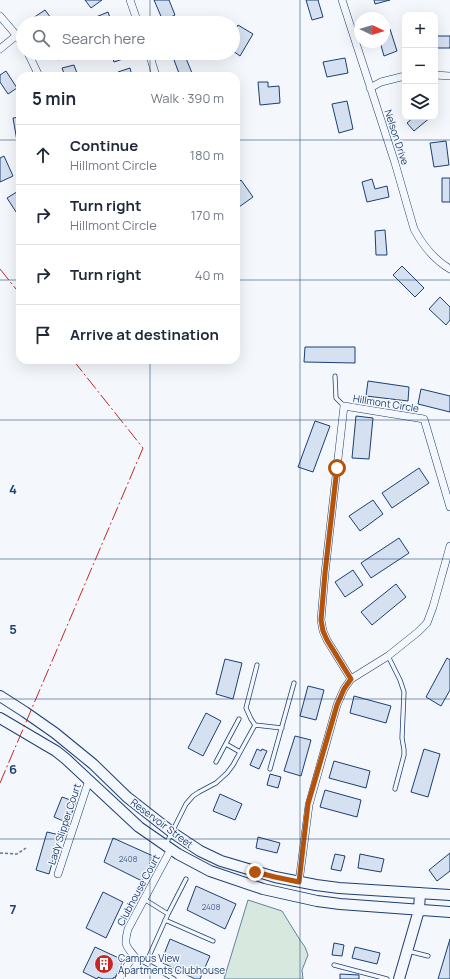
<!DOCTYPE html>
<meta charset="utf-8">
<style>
body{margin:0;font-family:Manrope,sans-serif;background:#f6f6f7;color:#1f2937}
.controls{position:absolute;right:12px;top:12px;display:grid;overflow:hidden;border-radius:8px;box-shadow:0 4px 16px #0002}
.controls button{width:36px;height:36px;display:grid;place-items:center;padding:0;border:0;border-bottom:1px solid #e0e1e3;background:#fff;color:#1f2937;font:20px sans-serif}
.compass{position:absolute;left:354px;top:12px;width:36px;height:36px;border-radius:50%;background:#fff;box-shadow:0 4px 16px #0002;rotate:94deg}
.stop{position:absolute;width:12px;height:12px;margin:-9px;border:3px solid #b45309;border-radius:50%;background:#fff}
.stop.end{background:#b45309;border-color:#fff;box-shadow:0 1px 4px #0008}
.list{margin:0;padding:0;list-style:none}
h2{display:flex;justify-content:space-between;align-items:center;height:52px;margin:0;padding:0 16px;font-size:17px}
h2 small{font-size:13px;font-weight:400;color:#747a83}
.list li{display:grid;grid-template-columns:26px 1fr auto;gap:12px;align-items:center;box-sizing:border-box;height:60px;padding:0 16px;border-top:1px solid #e0e1e3}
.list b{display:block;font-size:15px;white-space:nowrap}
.list p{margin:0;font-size:13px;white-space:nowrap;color:#747a83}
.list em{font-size:13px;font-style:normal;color:#747a83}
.icon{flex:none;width:22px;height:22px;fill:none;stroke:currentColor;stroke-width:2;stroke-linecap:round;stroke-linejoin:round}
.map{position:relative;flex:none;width:450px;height:979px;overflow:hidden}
.search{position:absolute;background:#fff;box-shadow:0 4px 16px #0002;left:16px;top:16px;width:224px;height:44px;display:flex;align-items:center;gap:10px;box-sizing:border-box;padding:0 14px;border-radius:22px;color:#747a83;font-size:15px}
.panel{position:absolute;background:#fff;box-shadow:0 4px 16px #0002;left:16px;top:72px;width:224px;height:292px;border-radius:12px}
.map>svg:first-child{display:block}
.green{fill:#d7e8df;stroke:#687fa3}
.building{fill:#d5e0f0;stroke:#1d3f73}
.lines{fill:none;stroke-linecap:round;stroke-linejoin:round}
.lane-casing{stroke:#1d3f73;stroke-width:5}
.street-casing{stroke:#1d3f73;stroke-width:8}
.secondary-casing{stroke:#1d3f73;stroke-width:12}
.path{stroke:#5e769c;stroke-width:1.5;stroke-dasharray:3 2;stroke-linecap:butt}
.lane{stroke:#f4f7fb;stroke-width:3.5}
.street{stroke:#f4f7fb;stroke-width:7}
.secondary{stroke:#f4f7fb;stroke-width:10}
.power{stroke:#c62828;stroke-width:1;stroke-dasharray:14 3 2 3;stroke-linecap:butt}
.route{stroke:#b45309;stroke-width:5}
.grid{fill:none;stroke:#1d3f73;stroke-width:1;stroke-opacity:0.55}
.labels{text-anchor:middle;stroke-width:3;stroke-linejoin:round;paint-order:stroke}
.number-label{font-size:8px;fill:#4b6792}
.street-label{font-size:10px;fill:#1d3f73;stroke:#f4f7fb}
.poi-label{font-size:10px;fill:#1d3f73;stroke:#f4f7fb;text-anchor:start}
.grid-label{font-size:13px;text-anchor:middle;font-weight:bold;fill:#1d3f73;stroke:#f4f7fb;stroke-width:3;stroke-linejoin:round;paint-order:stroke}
</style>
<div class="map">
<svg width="450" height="979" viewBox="0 0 450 979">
<rect width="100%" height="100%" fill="#f4f7fb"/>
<!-- green -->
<path class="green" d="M248 900 282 911 300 940 305 947 308 955 302 970 303 979H224Z"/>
<!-- building -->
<path class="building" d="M85 0H102L91 8Z
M154 0H169L175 15 163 21Z
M306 0H318L323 17 312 20Z
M374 0H390L375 4Z
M45 10 54 22 36 23 33 18Z
M108 12 112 23H98L96 17Z
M238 25 253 34 240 56 233 51V33Z
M390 29 397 51 384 56 380 42H384V31Z
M435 36H450V48H435Z
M55 53H71L58 60Z
M111 53H124L126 58 114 62Z
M185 56 192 73 184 76H180L174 60Z
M345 58 348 73 327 77 323 62Z
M74 65 78 76H65L62 68Z
M130 68 132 76H119L118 72Z
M6 71 17 88 8 94 0 82V75Z
M258 82H268V87L279 86 280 103 260 105Z
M347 101 353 129 339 133 332 104Z
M20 117V140L17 141 13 118Z
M414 117H431L414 131 407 123Z
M446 141 449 165 434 167 430 143Z
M4 156 13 176 0 182V158Z
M442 178H450V202H442Z
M372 179 375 189 387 186 389 197 367 202 362 182Z
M241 180 253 197 239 207 236 203V184Z
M20 190V218L7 198Z
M385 230 387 255H376L375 231Z
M402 266 424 288 415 297 393 275Z
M440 297 450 307V320L446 325 429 309Z
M305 347H355V363L304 362Z
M368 381 409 387 408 401 366 396Z
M421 389 450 396V412L418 404Z
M356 416 373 418 369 459 352 458Z
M315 421 330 426 313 472 298 467Z
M419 468 429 483 392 508 382 493Z
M373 500 383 514 360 531 349 516Z
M399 538 409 553 371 578 361 563Z
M353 570 363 585 345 597 335 582Z
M396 584 406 597 372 625 361 612Z
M447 658 450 660V690L441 706 426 697Z
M225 659 242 663 233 699 216 694Z
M308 686 324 690 316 720 300 716Z
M354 696 391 706 386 723 350 713Z
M206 713 221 721 203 756 188 748Z
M295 736 311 740 301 776 284 771Z
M257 749 261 751 262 749 267 751 259 769 250 765Z
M424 749 440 754 428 797 411 792Z
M334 761 370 771 366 788 329 778Z
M270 774 281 777 278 788 267 785Z
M325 790 361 800 357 817 320 807Z
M220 794 242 804 235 820 213 811Z
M62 797 76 802 68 823 54 817Z
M47 832 60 835 49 874 36 870Z
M258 837 280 843 277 853 256 848Z
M113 838 153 856 142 881 104 862Z
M450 853V871L437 881 429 870Z
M335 854 345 856 341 871 331 869Z
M360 854 384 859 381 872 358 868Z
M196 886 236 904 225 929 187 910Z
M103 892 123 902 106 938 86 928Z
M170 939 210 956 200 979H195L161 962Z
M450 939V979H438Z
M334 943 344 945 342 956 332 955Z
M95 947 123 960 115 978 114 977 113 979H103L98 977 97 979 83 972Z
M355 947 380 953 377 964 352 958Z
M340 974 359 975V979H340Z"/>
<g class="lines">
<!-- lane casing -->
<g class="lane-casing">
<path id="lane" d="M335 376 336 398 344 406
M388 656 400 680 404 692 402 738 404 750V755L395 789
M255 725 251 719 246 708 257 665
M226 744 240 752
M216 762 239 719
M270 769 294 683
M166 844 186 804 193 796 199 792 216 783 227 773 233 765 255 725 282 728
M144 899 168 914
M165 920 213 941
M408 951 428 956
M135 957 174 979
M146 963 168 914 186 879
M334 965 387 979"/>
</g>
<!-- street casing -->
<g class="street-casing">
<path id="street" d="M130 0 138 23
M342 0 395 163 414 229C423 246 433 259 450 269
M0 16 12 30 23 44
M0 49 17 35
M28 53 39 76
M149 53 156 76
M435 75 450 76
M370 88 381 82 405 76
M351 679 327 640 323 631 321 620 325 573 344 406 424 419 450 507
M58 874 89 780
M299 882 309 805 337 705 344 689 351 679 388 656 418 632 427 623 433 607 450 546
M119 979 130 961 135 957C125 945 124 945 128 929L171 849"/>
</g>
<!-- secondary casing -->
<g class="secondary-casing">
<path id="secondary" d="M0 696 25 712 55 733 93 764 127 797 173 833 200 851 221 861 275 877 316 885 339 888 450 895
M0 718 44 744 56 751 66 759 139 827 178 854 210 871 263 889 317 901 340 904 450 912
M399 979 419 910 420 893"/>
</g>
<!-- path -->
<path class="path" d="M0 853 17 854 26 848"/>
<!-- lane -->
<use href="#lane" class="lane"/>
<!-- street -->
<use href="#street" class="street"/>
<!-- secondary -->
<use href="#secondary" class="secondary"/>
<!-- power -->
<path class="power" d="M0 269 20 294
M0 783 143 448 73 360"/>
</g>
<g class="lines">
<!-- route -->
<path class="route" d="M255 872 275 877 299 882 308 804 337 705 344 689 351 679 327 640 323 631 321 620 325 573 337 468"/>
</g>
<!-- grid -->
<path class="grid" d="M150 0V23M300 0V979M150 53V76M0 140H20M236 140H450M0 280H20M236 280H450M150 360V979M0 420H450M0 559H450M0 699H450M0 839H450"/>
<!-- icons -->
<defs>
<g id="building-disc" transform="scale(1)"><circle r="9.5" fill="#c62828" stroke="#f4f7fb"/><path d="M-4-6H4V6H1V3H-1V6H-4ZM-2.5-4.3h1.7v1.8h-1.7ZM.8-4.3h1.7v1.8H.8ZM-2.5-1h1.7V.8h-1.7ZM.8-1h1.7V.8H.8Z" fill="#fff"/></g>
</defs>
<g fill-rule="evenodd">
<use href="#building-disc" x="104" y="964"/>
</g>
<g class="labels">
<!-- number labels -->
<g class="number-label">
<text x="128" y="862">2408</text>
<text x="211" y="910">2408</text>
</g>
<!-- street labels -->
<g class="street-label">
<text transform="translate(397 137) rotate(72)" y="4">Nelson Drive</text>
<text transform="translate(386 403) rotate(9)" y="4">Hillmont Circle</text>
<text transform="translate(162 823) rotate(37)" y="4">Reservoir Street</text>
<text transform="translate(64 824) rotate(-72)" y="4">Lady Slipper Court</text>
<text transform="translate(138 890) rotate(-62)" y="4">Clubhouse Court</text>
</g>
<!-- poi labels -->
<g class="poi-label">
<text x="118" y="962">Campus View<tspan x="118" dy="12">Apartments Clubhouse</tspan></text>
</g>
</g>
<g class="grid-label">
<text x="13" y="494">4</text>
<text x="13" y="634">5</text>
<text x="13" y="774">6</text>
<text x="13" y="914">7</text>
</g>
</svg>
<div class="controls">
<button>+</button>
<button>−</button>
<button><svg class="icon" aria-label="layers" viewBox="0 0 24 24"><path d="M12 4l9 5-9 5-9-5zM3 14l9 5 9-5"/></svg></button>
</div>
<svg class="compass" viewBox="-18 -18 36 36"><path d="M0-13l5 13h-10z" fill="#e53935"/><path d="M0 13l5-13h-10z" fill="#747a83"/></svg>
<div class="stop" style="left:337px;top:468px"></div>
<div class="stop end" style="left:255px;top:872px"></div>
<div class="search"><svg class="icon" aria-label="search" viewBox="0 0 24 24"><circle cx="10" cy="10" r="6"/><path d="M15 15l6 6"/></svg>Search here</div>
<section class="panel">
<h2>5 min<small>Walk · 390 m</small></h2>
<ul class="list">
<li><svg class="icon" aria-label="ahead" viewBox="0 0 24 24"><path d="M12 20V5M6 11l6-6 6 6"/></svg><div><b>Continue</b><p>Hillmont Circle</p></div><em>180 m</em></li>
<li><svg class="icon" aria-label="right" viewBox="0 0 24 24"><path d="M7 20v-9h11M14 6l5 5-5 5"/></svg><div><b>Turn right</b><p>Hillmont Circle</p></div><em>170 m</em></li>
<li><svg class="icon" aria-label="right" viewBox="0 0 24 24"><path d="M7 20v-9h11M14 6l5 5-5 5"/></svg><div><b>Turn right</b></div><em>40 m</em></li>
<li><svg class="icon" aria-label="arrive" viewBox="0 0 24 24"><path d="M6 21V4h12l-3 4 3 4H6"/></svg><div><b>Arrive at destination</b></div></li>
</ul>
</section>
</div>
